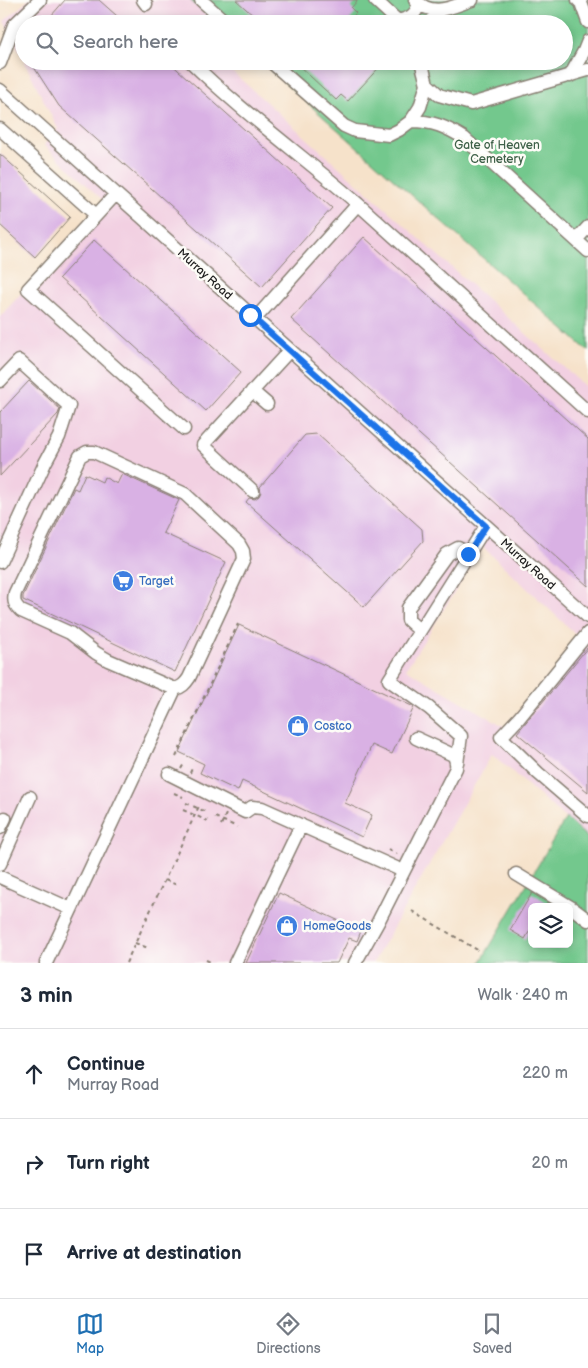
<!DOCTYPE html>
<meta charset="utf-8">
<style>
body{margin:0;font-family:"Balsamiq Sans",sans-serif;background:#f6f6f7;color:#1f2937}
.controls{position:absolute;right:15px;bottom:15px;display:grid;overflow:hidden;border-radius:8px;box-shadow:0 2px 8px #0003}
.controls button{width:45px;height:45px;display:grid;place-items:center;padding:0;border:0;border-bottom:1px solid #e0e1e3;background:#fff;color:#1f2937;font:25px sans-serif}
.stop{position:absolute;width:15px;height:15px;margin:-11px;border:4px solid #1a73e8;border-radius:50%;background:#fff}
.stop.end{background:#1a73e8;border-color:#fff;box-shadow:0 1px 5px #0008}
.list{margin:0;padding:0;list-style:none}
h2{display:flex;justify-content:space-between;align-items:center;height:65px;margin:0;padding:0 20px;font-size:21px}
h2 small{font-size:16px;font-weight:400;color:#747a83}
.list li{display:grid;grid-template-columns:32px 1fr auto;gap:15px;align-items:center;box-sizing:border-box;height:90px;padding:0 20px;border-top:1px solid #e0e1e3}
.list b{display:block;font-size:19px;white-space:nowrap}
.list p{margin:0;font-size:16px;white-space:nowrap;color:#747a83}
.list em{font-size:16px;font-style:normal;color:#747a83}
.icon{flex:none;width:28px;height:28px;fill:none;stroke:currentColor;stroke-width:2;stroke-linecap:round;stroke-linejoin:round}
.map{position:relative;flex:none;width:588px;height:963px;overflow:hidden}
.search{position:absolute;background:#fff;box-shadow:0 2px 8px #0003;left:15px;right:15px;top:15px;height:55px;display:flex;align-items:center;gap:12px;box-sizing:border-box;padding:0 18px;border-radius:28px;color:#747a83;font-size:19px}
.sheet{height:335px;background:#fff}
nav{display:flex;justify-content:space-around;align-items:center;box-sizing:border-box;height:70px;border-top:1px solid #e0e1e3;background:#fff;font-size:14px;color:#747a83}
nav a{display:grid;justify-items:center;gap:2px}
nav .on{color:#1f6fb2}
.map>svg:first-child{display:block}
.built{fill:#f2d0e2;fill-rule:evenodd}
.green{fill:#73c88d;stroke:#487254;fill-rule:evenodd}
.building{fill:#d9b1e4}
.lines{fill:none;stroke-linecap:round;stroke-linejoin:round}
.minor-casing{stroke:#897f73;stroke-width:15}
.path{stroke:#897f73;stroke-width:2;stroke-dasharray:4 4;stroke-linecap:butt}
.minor{stroke:#fff;stroke-width:12}
.route{stroke:#1a73e8;stroke-width:6}
.labels{text-anchor:middle;stroke-width:5;stroke-linejoin:round;paint-order:stroke}
.park-label{font-size:12px;fill:#3f6149;stroke:#fdfcf7}
.street-label{font-size:12px;fill:#1c1c1c;stroke:#fdfcf7}
.shop-label{font-size:12px;fill:#366cbe;stroke:#fdfcf7;text-anchor:start}
</style>
<div class="map">
<svg width="588" height="963" viewBox="0 0 588 963">
<rect width="100%" height="100%" fill="#fdfcf7"/>
<filter id="ink" filterUnits="userSpaceOnUse"><feTurbulence type="fractalNoise" baseFrequency=".02" numOctaves="2"/><feDisplacementMap in="SourceGraphic" scale="10" xChannelSelector="R" yChannelSelector="G"/><feConvolveMatrix kernelMatrix="1 2 1 2 8 2 1 2 1" color-interpolation-filters="sRGB"/></filter>
<filter id="wash" filterUnits="userSpaceOnUse"><feTurbulence type="fractalNoise" baseFrequency=".0096" numOctaves="4" result="noise"/><feDisplacementMap in="SourceGraphic" scale="20" xChannelSelector="R" yChannelSelector="G"/><feGaussianBlur stdDeviation="1.12" result="paint"/><feColorMatrix in="noise" values="0 0 0 0 0 0 0 0 0 0 0 0 0 0 0 0 0 1.4 0 .05"/><feComposite in="paint" operator="in"/></filter>
<g filter="url(#wash)">
<rect width="100%" height="100%" fill="#f6e2ca"/>
<!-- built -->
<path class="built" d="M29 0H190L217 24H24V60L4 21Z
M24 61H235L229 69 588 389V838L492 754 373 963H0V317L104 201 44 145 58 129ZM483 547 585 643 512 731 406 669Z"/>
<!-- green -->
<path class="green" d="M190 0H588V351L260 61H564V24H217Z
M566 818 588 838V963H480ZM532 907H569V944H532Z"/>
<g id="blocks">
<!-- building -->
<path class="building" d="M65 0H99L126 24H44Z
M236 0H358L351 8 356 13 346 24H249L255 17Z
M30 61H168L332 208 262 287 59 106Z
M304 61H385L348 101 341 95 336 100 299 66Z
M0 154 70 217 35 257 0 225Z
M364 237 588 439V586L291 319Z
M94 240 241 372 206 411 59 278Z
M29 381 60 409 58 414 0 476V412Z
M317 434 422 529 423 541 364 607 246 502 249 498 255 499 259 496 261 492 260 487 305 435Z
M85 474 102 482 104 477 117 484 122 474 179 500 163 533 226 562 175 672 23 600V596L74 488 78 490Z
M239 625 414 707 392 754 372 745 345 803 372 815 362 837 242 781 238 791 200 773 204 764 179 752Z
M588 647V792L517 733Z
M279 893 361 931 357 941 349 938 337 963H246Z
M532 893 554 907H532V927L525 939 510 930Z"/>
</g>
</g>
<g filter="url(#ink)">
<use href="#blocks" fill-opacity="0" stroke="#897f73" stroke-width="1"/>
<g class="lines">
<!-- minor casing -->
<g class="minor-casing">
<path id="minor" d="M143 0 146 4
M201 0 228 24
M375 0 401 24
M415 0C433 18 451 7 472 0
M578 0 581 3 588 22
M398 21C410 18 415 16 419 4
M428 24 440 10
M190 61C243 113 303 156 358 204
M270 61 344 126 355 131 389 135 399 130 411 121 420 107 427 84 421 61
M0 63 14 25 40 0
M570 76 584 51 588 41
M427 84 439 95 471 104 588 70
M0 90 588 617
M411 121C433 121 446 127 464 138L588 251
M0 129 96 215
M116 194 28 289 184 429
M576 240 588 227
M255 319 358 204 588 412
M0 381 19 361 69 406 59 437 45 463 0 562
M252 391 267 404
M253 491 203 445 290 350
M420 631 408 620V608L447 554 458 548 468 554
M588 633 519 718 501 737 538 773 588 816
M457 763 461 736 429 708 389 680 486 526
M169 774 245 812 252 807 262 808 403 871
M0 828 5 818
M0 864 30 797
M516 874 572 908 588 920
M0 877 71 909
M46 963 175 689C182 687 185 684 189 678L244 559 243 551 239 544 185 494 94 452H87L80 456 15 593C13 602 15 605 21 611L70 633 96 653 108 660 175 689
M235 963 301 825
M355 963 378 922 456 768C457 762 456 759 453 755L416 738"/>
</g>
<!-- path -->
<path class="path" d="M176 757 238 624
M181 769 185 762
M190 773 193 766
M174 793 183 797
M186 803 206 812
M183 810 208 821
M215 817 237 827
M221 825 226 814
M388 849 397 854
M165 880 177 885
M412 911 479 951
M135 943 148 948
M206 960 213 963
M126 963 200 804"/>
<!-- minor -->
<use href="#minor" class="minor"/>
</g>
</g>
<g class="lines" filter="url(#ink)">
<!-- route -->
<path class="route" d="M250 315 486 526 468 554"/>
</g>
<!-- icons -->
<defs>
<g id="supermarket-disc" transform="scale(1.125)"><circle r="9.5" fill="#3f7fe0" stroke="#fdfcf7"/><path d="M-6-5.5h2.5l.6 2H6L4.5 2H-2.5L-4.4-4H-6ZM-1.5 3.2a1.3 1.3 0 1 0 .1 0ZM3 3.2a1.3 1.3 0 1 0 .1 0Z" fill="#fff"/></g>
<g id="shop-disc" transform="scale(1.125)"><circle r="9.5" fill="#3f7fe0" stroke="#fdfcf7"/><path d="M-5-2.5h2.3a2.7 3.5 0 0 1 5.4 0H5L5.5 6h-11ZM-1.5-2.5h3a1.5 2.3 0 0 0-3 0Z" fill="#fff"/></g>
</defs>
<g fill-rule="evenodd">
<use href="#supermarket-disc" x="123" y="581"/>
<use href="#shop-disc" x="298" y="726"/>
<use href="#shop-disc" x="287" y="926"/>
</g>
<g class="labels">
<!-- park labels -->
<g class="park-label">
<text x="497" y="149">Gate of Heaven<tspan x="497" dy="14">Cemetery</tspan></text>
</g>
<!-- street labels -->
<g class="street-label">
<text transform="translate(205 274) rotate(42)" y="4">Murray Road</text>
<text transform="translate(528 564) rotate(42)" y="4">Murray Road</text>
</g>
<!-- shop labels -->
<g class="shop-label">
<text x="139" y="585">Target</text>
<text x="314" y="730">Costco</text>
<text x="303" y="930">HomeGoods</text>
</g>
</g>
</svg>
<div class="controls">
<button><svg class="icon" aria-label="layers" viewBox="0 0 24 24"><path d="M12 4l9 5-9 5-9-5zM3 14l9 5 9-5"/></svg></button>
</div>
<div class="stop" style="left:250px;top:315px"></div>
<div class="stop end" style="left:468px;top:554px"></div>
<div class="search"><svg class="icon" aria-label="search" viewBox="0 0 24 24"><circle cx="10" cy="10" r="6"/><path d="M15 15l6 6"/></svg>Search here</div>
</div>
<section class="sheet">
<h2>3 min<small>Walk · 240 m</small></h2>
<ul class="list">
<li><svg class="icon" aria-label="ahead" viewBox="0 0 24 24"><path d="M12 20V5M6 11l6-6 6 6"/></svg><div><b>Continue</b><p>Murray Road</p></div><em>220 m</em></li>
<li><svg class="icon" aria-label="right" viewBox="0 0 24 24"><path d="M7 20v-9h11M14 6l5 5-5 5"/></svg><div><b>Turn right</b></div><em>20 m</em></li>
<li><svg class="icon" aria-label="arrive" viewBox="0 0 24 24"><path d="M6 21V4h12l-3 4 3 4H6"/></svg><div><b>Arrive at destination</b></div></li>
</ul>
</section>
<nav>
<a class="on"><svg class="icon" aria-label="map" viewBox="0 0 24 24"><path d="M3 6l6-2 6 2 6-2v14l-6 2-6-2-6 2zM9 4v14M15 6v14"/></svg>Map</a>
<a><svg class="icon" aria-label="directions" viewBox="0 0 24 24"><path d="M12 3l9 9-9 9-9-9zM9 14v-3h6M13 9l2 2-2 2"/></svg>Directions</a>
<a><svg class="icon" aria-label="saved" viewBox="0 0 24 24"><path d="M7 4h10v16l-5-4-5 4z"/></svg>Saved</a>
</nav>
